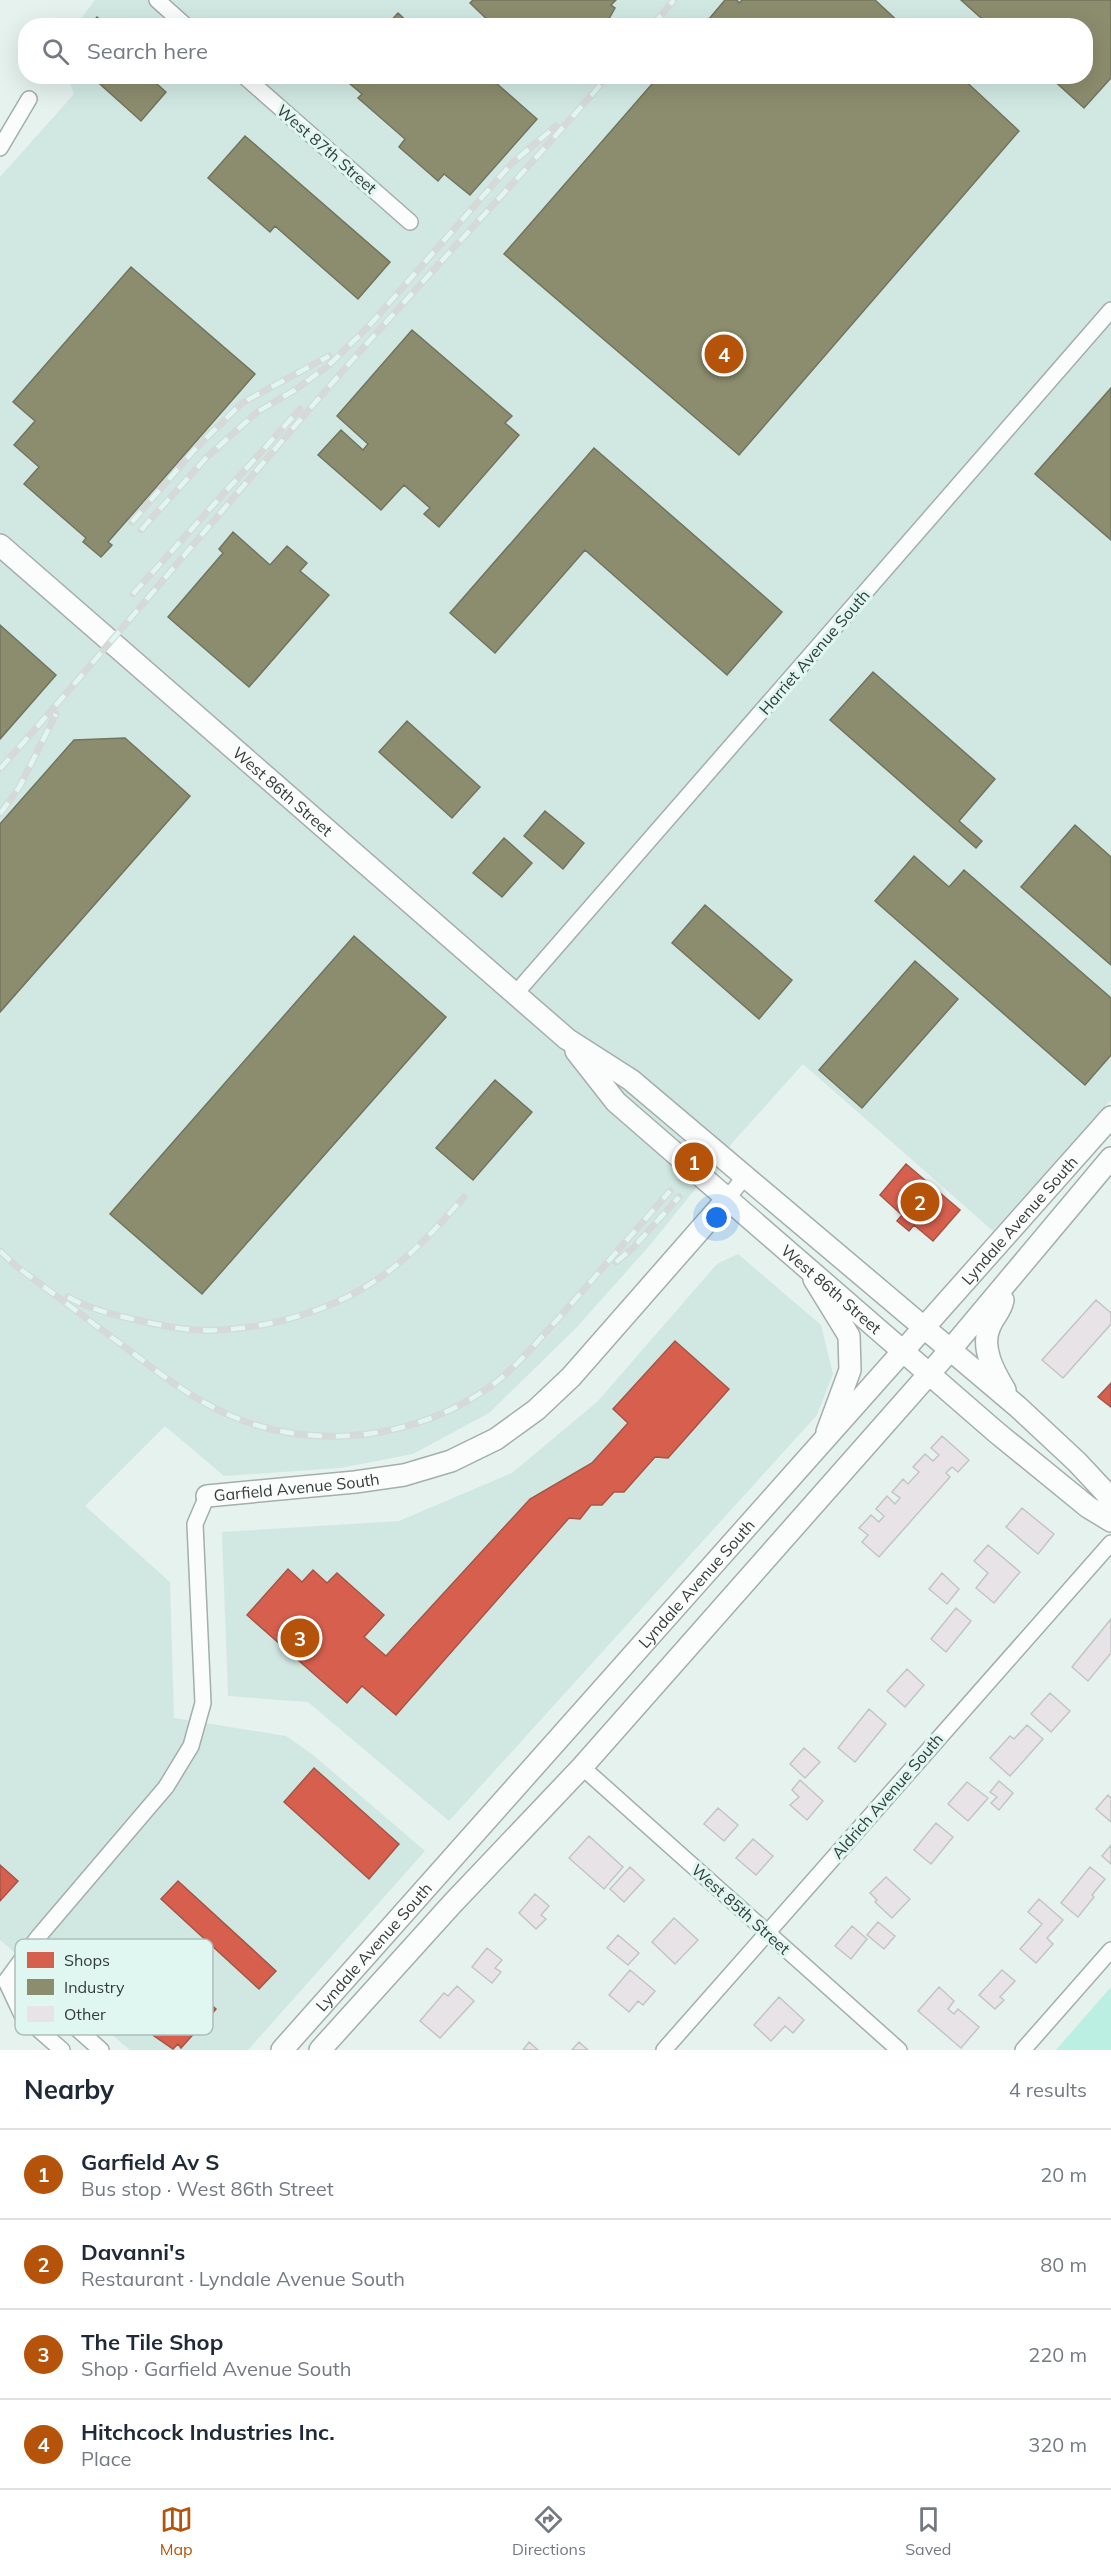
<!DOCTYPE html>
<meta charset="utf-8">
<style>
body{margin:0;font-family:Mulish,sans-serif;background:#f2f2f3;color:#1f2937}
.you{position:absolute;left:717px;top:1218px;width:21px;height:21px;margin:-15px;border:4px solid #fff;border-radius:50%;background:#1a73e8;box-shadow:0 0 0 9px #1a73e833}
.badge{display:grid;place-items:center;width:39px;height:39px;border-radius:50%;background:#b45309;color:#fff;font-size:20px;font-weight:700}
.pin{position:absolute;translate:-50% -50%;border:3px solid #fff;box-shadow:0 2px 6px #0006}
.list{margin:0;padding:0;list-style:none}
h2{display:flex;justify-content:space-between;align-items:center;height:78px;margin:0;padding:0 24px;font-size:26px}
h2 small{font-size:20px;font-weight:400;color:#747a83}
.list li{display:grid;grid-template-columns:39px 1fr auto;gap:18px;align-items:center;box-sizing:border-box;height:90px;padding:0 24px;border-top:2px solid #e0e1e3}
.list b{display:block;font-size:22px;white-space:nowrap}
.list p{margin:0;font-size:20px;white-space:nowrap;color:#747a83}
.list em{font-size:20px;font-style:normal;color:#747a83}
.icon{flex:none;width:33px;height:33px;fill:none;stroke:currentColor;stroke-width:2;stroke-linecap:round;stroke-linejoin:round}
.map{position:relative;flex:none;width:1111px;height:2050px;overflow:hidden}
.search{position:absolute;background:#fff;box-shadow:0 6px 24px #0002;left:18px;right:18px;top:18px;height:66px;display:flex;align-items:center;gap:15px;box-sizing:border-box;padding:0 21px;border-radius:24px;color:#747a83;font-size:22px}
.sheet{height:438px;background:#fff}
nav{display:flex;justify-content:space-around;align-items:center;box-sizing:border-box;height:84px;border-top:2px solid #e0e1e3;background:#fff;font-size:16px;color:#747a83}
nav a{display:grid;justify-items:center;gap:3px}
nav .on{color:#b45309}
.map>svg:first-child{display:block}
.built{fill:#d1e8e2}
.green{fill:#bbefe2}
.shops{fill:#d6604d;stroke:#a55547;stroke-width:1.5}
.industry{fill:#8c8c6e;stroke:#71745e;stroke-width:1.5}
.building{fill:#e8e3e6;stroke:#c3c5c5;stroke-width:1.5}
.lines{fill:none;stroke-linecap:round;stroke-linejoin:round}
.street-casing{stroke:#a4aeab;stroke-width:18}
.secondary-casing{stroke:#a4aeab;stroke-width:24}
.street{stroke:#fbfdfc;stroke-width:15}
.secondary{stroke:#fbfdfc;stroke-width:21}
.rail-casing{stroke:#d5d9d8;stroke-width:7}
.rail{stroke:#e0f7f1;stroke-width:4.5;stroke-dasharray:14;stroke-linecap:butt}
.labels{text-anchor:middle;stroke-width:6;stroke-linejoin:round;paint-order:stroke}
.street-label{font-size:16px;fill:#333c3a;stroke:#e0f7f1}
.key{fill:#e0f7f1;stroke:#acbfba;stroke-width:1.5}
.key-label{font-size:16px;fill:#333c3a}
</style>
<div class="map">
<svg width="1111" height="2050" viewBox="0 0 1111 2050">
<rect width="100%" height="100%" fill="#e5f2ee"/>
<!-- built -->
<path class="built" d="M95 0H1111V1100L993 1231 803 1064 733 1142 651 1244 577 1327 489 1413 413 1454 340 1468 224 1476 165 1426 85 1506 170 1582 174 1718 286 1736 312 1754 425 1851 248 2050H130L0 1940V177L74 94 68 77 1086 76V26L76 25Z
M738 1254 821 1325 833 1374 817 1415 449 1821 308 1702 228 1696 222 1532 399 1521 512 1473 597 1402 717 1264Z"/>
<!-- green -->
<path class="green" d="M1111 1987V2050H1056Z"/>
<!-- shops -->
<path class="shops" d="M906 1164 960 1210 933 1241 914 1225 909 1231 897 1221 902 1215 880 1195Z
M675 1341 729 1389 668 1458 655 1457 624 1492H614L602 1505H591L580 1519 569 1518 396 1715 362 1686 347 1703 247 1615 288 1569 302 1582 313 1570 327 1583 337 1573 384 1615 364 1637 386 1656 530 1499 592 1463 628 1423 613 1409Z
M1111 1383V1407L1098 1397Z
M314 1768 399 1844 369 1879 284 1802Z
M0 1865 18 1881 0 1901Z
M178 1881 276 1971 259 1989 161 1899Z
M155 1955 216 2009 181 2048 178 2044 173 2049 144 2029 120 2001 124 1996 121 1993Z"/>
<!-- industry -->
<path class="industry" d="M473 0H616L611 5 615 8 605 26H494L470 3Z
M725 0H737L739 3 742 0H875L903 26H703Z
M961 0H1111V78L1084 108 1049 76H1086V26H990Z
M398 13 412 26H386Z
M97 17 107 26H89Z
M91 76H148L166 92 141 121Z
M344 76H488L537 119 470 195 444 174 438 181 399 147 405 139 358 98 362 94 343 78Z
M659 76H960L1019 131 739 455 504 254Z
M245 136 390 262 358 299 275 226 270 232 208 178Z
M131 267 255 374 108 542 112 545 101 557 83 542 86 538 24 484 39 467 14 445 35 421 13 402Z
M412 330 512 416 505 423 519 435 439 527 424 514 430 508 404 485 381 510 318 455 341 430 363 450 368 444 337 416Z
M1111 388V540L1035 474Z
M594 448 782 612 727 675 585 550 495 653 450 613Z
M233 532 270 565 287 546 307 563 300 571 329 595 249 687 168 617 223 553 219 549Z
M0 625 56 675 0 739Z
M873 672 995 779 959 821 982 841 976 848 830 720Z
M407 721 480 787 452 818 379 752Z
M125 738 190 796 0 1012V824L74 740Z
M545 811 584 843 563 869 524 836Z
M1075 825 1111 857V965L1021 887Z
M504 838 532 863 502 897 473 873Z
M914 856 949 887 964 870 1111 998V1055L1085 1085 875 901Z
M705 905 792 980 759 1019 672 943Z
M354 936 446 1017 202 1294 110 1214Z
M915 961 958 999 862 1108 819 1070Z
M495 1080 532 1112 473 1180 436 1148Z"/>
<!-- building -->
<path class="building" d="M1096 1300 1111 1313V1324L1063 1378 1042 1360Z
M942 1436 969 1460 958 1472 952 1467 946 1473 950 1477 879 1557 862 1542 868 1535 859 1528 871 1515 879 1522 884 1516 876 1509 887 1496 895 1504 900 1498 892 1492 903 1479 908 1484 919 1472 913 1467 925 1454 933 1461 939 1455 931 1448Z
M1022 1508 1054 1534 1038 1554 1006 1527Z
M988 1545 1020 1572 994 1603 976 1588 988 1573 974 1561Z
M942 1573 959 1589 947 1604 929 1589Z
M956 1608 971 1621 946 1652 931 1639Z
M1111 1619V1653L1088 1681 1072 1667Z
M907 1669 924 1685 905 1707 887 1691Z
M1050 1693 1070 1711 1051 1732 1031 1714Z
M869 1709 886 1724 855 1762 838 1748Z
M1027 1725 1043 1739 1010 1776 990 1758 1010 1736 1014 1739Z
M804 1748 820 1762 805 1778 790 1764Z
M800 1780 823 1801 807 1820 790 1805 799 1797 792 1790Z
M999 1781 1013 1793 999 1810 991 1803 997 1797 990 1792Z
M967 1782 988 1798 968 1821 948 1804Z
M1108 1795 1111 1798V1822L1096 1809Z
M718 1808 738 1825 724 1841 704 1824Z
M936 1823 953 1837 931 1864 914 1850Z
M589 1836 623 1867 604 1889 569 1858Z
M753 1839 773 1856 756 1875 736 1858Z
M1111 1845V1864L1102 1856Z
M630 1867 644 1880 624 1902 610 1889Z
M1090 1867 1105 1879 1092 1895 1094 1897 1078 1917 1061 1903Z
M886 1877 910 1899 892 1918 875 1902 877 1900 870 1893Z
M535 1894 549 1906 541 1915 546 1919 536 1929 519 1913Z
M1039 1899 1063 1920 1047 1938 1053 1944 1036 1963 1020 1949 1042 1924 1028 1912Z
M674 1918 698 1940 675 1964 652 1942Z
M878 1922 895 1936 884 1949 867 1935Z
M852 1926 867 1939 851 1959 835 1946Z
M618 1935 639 1953 628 1965 607 1948Z
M487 1948 502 1960 495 1968 501 1972 492 1983 472 1967Z
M630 1970 655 1991 643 2005 638 2001 629 2012 609 1995Z
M1002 1970 1015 1981 1000 1997 1004 2000 995 2009 979 1995Z
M457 1986 474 2001 440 2038 420 2021 444 1993 448 1996Z
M939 1987 954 2001 948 2009 954 2014 958 2009 979 2027 961 2048 918 2011Z
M779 1997 804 2020 793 2033 785 2026 771 2041 754 2025Z
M529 2042 538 2050H523Z
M579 2042 588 2050H572Z"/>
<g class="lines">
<!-- street casing -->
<g class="street-casing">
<path id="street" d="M157 0 186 26
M244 76 410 222
M0 148 29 99
M516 993 1111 310
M727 1199 746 1175
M582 1767 899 2050
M6 1981 39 1936 166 1787 191 1746 203 1703 195 1524 207 1496
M6 1981 37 1993 101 2050
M6 1981 22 2015 62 2050
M664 2050 1111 1543
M1023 2050 1111 1950"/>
</g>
<!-- secondary casing -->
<g class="secondary-casing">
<g id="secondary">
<path id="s1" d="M0 545 567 1039 631 1080 1018 1407 1077 1462 1105 1492 1111 1501"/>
<path id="s2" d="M576 1051 616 1102 996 1432 1088 1507 1111 1521"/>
<path d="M814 1279 849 1336 850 1370 827 1432"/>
<path d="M1003 1300C1001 1311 994 1316 990 1326 980 1347 994 1372 1005 1390"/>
<path id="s3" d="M207 1496 355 1482 404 1475 451 1461 496 1439 536 1410 571 1377 727 1199"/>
<path id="s4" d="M282 2050 1111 1117"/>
<path d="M320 2050 452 1904 582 1767 951 1349 1111 1158"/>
</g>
</g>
<!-- street -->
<use href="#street" class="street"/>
<!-- secondary -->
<use href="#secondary" class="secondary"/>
<!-- rail casing -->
<g class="rail-casing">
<path id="rail" d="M652 26 674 0
M132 522 196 448 242 403 329 356
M141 530 206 458 227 439 257 412 295 390 329 365 368 327 512 163 556 126
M133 594 300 409
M0 769C123 630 240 487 363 348 444 257 528 169 608 76
M0 814 20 786 56 714
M0 1251 16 1266C54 1294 91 1322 129 1350 154 1369 179 1389 207 1404 292 1452 401 1445 482 1392 511 1374 534 1345 557 1320 595 1277 632 1234 670 1191
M616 1262 633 1248 679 1197
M68 1297C90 1309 113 1315 137 1320 164 1326 191 1332 219 1330 278 1327 342 1307 389 1271 417 1250 441 1223 464 1197"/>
</g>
<!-- rail -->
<use href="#rail" class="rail"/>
</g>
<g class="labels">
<!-- street labels -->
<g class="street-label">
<text transform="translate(327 149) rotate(41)" y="6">West 87th Street</text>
<text transform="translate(814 652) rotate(-49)" y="6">Harriet Avenue South</text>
<text dy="6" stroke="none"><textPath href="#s1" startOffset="375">West 86th Street</textPath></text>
<text dy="6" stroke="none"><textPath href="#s4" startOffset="1110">Lyndale Avenue South</textPath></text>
<text dy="6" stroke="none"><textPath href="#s2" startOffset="350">West 86th Street</textPath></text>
<text dy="6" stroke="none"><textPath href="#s3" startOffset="90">Garfield Avenue South</textPath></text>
<text dy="6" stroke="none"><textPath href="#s4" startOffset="624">Lyndale Avenue South</textPath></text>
<text transform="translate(887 1796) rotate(-49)" y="6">Aldrich Avenue South</text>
<text transform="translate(741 1909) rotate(42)" y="6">West 85th Street</text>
<text dy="6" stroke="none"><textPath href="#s4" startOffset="138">Lyndale Avenue South</textPath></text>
</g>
</g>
<!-- legend -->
<rect x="15" y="1939" width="198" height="96" rx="9" class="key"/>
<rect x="27" y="1952" width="27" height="16" fill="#d6604d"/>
<rect x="27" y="1979" width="27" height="16" fill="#8c8c6e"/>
<rect x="27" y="2006" width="27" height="16" fill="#e8e3e6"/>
<g class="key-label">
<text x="64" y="1966">Shops</text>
<text x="64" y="1993">Industry</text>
<text x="64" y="2020">Other</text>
</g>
</svg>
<div class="you"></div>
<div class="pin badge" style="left:694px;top:1162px">1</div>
<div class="pin badge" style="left:920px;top:1202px">2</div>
<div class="pin badge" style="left:300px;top:1638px">3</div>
<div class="pin badge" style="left:724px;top:354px">4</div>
<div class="search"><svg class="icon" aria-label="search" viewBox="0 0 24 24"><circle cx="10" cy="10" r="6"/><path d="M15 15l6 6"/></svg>Search here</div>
</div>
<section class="sheet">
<h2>Nearby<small>4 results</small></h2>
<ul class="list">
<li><span class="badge">1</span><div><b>Garfield Av S</b><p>Bus stop · West 86th Street</p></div><em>20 m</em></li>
<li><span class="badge">2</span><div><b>Davanni's</b><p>Restaurant · Lyndale Avenue South</p></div><em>80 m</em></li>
<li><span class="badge">3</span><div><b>The Tile Shop</b><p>Shop · Garfield Avenue South</p></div><em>220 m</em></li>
<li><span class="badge">4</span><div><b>Hitchcock Industries Inc.</b><p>Place</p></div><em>320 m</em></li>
</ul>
</section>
<nav>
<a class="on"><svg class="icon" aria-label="map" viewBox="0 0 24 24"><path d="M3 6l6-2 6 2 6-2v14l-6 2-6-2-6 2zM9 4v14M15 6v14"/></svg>Map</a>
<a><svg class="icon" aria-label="directions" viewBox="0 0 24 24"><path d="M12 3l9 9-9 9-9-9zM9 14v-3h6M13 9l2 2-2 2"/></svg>Directions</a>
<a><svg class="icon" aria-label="saved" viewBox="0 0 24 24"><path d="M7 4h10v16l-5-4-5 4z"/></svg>Saved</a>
</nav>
